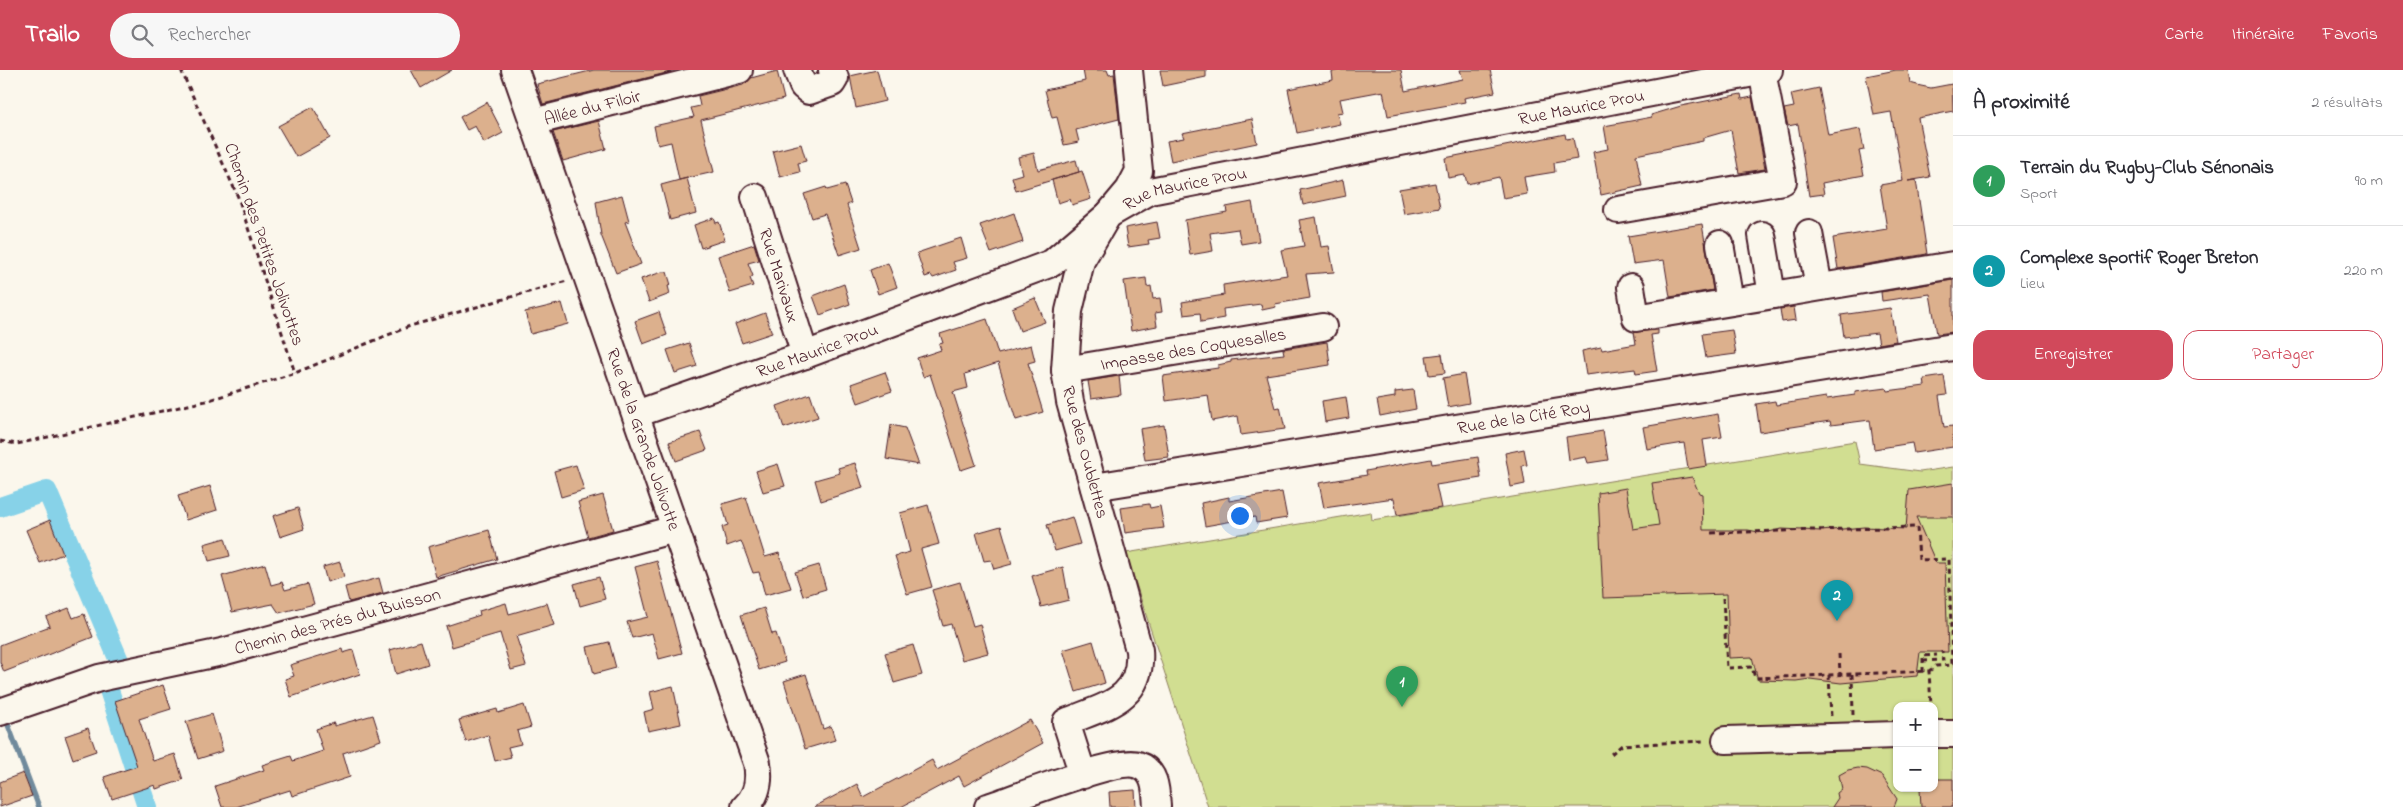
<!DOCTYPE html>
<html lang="fr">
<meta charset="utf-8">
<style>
body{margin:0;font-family:"Indie Flower",sans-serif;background:#f7f7f7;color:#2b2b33}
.controls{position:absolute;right:15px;bottom:15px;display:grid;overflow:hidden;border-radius:10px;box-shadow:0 1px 4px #0004}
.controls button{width:45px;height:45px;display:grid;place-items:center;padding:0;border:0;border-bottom:1px solid #e1e1e2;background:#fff;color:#2b2b33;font:25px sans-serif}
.you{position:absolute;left:1239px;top:445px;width:18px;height:18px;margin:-12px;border:4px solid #fff;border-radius:50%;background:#1a73e8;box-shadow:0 0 0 8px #1a73e833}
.badge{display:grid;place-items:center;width:32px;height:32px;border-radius:50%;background:#d1495b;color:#fff;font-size:16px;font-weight:700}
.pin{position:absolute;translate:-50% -41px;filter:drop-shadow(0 1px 2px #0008)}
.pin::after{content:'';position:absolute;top:26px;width:18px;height:15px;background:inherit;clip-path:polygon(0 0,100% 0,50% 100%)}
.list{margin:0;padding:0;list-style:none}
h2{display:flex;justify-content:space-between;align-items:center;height:65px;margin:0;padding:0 20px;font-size:21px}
h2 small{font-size:16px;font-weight:400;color:#7c7c81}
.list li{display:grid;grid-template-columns:32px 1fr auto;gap:15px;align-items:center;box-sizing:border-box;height:90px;padding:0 20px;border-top:1px solid #e1e1e2}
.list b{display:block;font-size:19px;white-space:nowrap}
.list p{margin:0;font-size:16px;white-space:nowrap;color:#7c7c81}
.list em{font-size:16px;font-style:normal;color:#7c7c81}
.actions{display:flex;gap:10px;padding:15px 20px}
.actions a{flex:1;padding:11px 0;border:1px solid #d1495b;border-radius:15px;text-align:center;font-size:18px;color:#d1495b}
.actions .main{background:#d1495b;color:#fff}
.icon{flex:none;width:28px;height:28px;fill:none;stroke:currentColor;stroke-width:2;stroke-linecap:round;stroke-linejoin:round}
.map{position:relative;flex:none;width:1953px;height:737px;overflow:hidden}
header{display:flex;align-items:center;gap:30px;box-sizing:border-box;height:70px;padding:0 25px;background:#d1495b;color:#fff}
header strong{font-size:24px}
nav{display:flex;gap:28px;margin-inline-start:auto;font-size:18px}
.search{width:350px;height:45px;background:#f7f7f7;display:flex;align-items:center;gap:12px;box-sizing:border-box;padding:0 18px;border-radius:28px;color:#7c7c81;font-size:19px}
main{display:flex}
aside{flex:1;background:#fff}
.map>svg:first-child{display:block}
.green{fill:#d1de91;stroke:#8e7e5e;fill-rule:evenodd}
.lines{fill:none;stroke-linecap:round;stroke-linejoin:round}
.stream{stroke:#6f8a9c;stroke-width:5.5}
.canal{stroke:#87d2e8;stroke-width:20}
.building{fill:#dcb08d;stroke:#4a1f2b}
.minor-casing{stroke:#4a1f2b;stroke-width:30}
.path{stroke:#4a1f2b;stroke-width:3;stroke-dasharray:5 4;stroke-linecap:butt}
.minor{stroke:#fbf7ec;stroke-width:26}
.labels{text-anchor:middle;stroke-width:4.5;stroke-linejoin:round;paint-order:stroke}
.street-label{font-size:18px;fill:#4a1f2b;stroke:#fbf7ec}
</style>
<header>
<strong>Trailo</strong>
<div class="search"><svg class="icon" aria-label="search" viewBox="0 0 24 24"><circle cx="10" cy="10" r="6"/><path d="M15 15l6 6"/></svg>Rechercher</div>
<nav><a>Carte</a><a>Itinéraire</a><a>Favoris</a></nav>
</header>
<main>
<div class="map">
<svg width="1953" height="737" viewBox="0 0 1953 737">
<rect width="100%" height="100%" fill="#fbf7ec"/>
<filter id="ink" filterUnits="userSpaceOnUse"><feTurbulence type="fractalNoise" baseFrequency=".02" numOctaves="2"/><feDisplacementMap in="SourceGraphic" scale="10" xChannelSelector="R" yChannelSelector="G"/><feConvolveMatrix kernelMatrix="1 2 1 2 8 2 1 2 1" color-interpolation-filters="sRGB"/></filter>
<g filter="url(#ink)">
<!-- green -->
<path class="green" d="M1855 371 1860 394 1920 402 1953 397V737H1208L1126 483 1371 442 1372 450ZM1897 636H1934V718H1897Z"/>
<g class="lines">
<!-- stream -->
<path class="stream" d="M7 652 39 737"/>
<!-- canal -->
<path class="canal" d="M0 437 47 421 120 593
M109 620 147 737"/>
</g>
<!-- building -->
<path class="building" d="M411 0H452L421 18Z
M594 0H670V2L543 34 537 14Z
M877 0 885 31 856 38 850 6Z
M1083 0H1107L1109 5 1114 4 1119 49 1076 60 1079 72 1064 75 1057 47 1052 48 1045 20 1085 11Z
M1160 0H1206V7L1163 16Z
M1340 0H1401L1405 21 1463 9 1460 0H1490L1495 22 1464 28 1465 32 1388 46 1383 21 1340 29 1343 42 1337 43 1340 54 1297 63 1288 19 1333 10 1332 2Z
M1896 0H1908L1910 13 1921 16 1931 18 1952 14 1953 41 1918 48 1930 107 1908 111 1916 110 1927 184 1838 199 1833 168 1887 159 1880 115 1903 111 1891 42 1874 45 1866 6Z
M777 1 784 29 701 50 714 102 679 110 671 72 658 75 654 56 694 47 691 38 700 36 698 26 743 15 751 8Z
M1819 18 1828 65 1860 59 1864 80 1859 81 1864 105 1822 113 1824 124 1809 126 1798 54 1788 56 1784 39 1794 37 1791 24Z
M1741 24 1742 29 1752 27 1765 99 1739 103 1731 60 1703 68V71L1636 85 1642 116 1601 125 1593 82 1608 79 1604 56 1652 47 1651 45 1681 36Z
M487 32 503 63 484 73 475 56 467 60 460 47Z
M313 37 330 68 296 87 278 56Z
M1252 49 1257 73 1171 91 1167 71 1184 68 1182 63Z
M599 51 606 79 563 91 553 62Z
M1565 64 1566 69 1573 68 1577 89 1554 93 1555 102 1524 107 1527 124 1503 128 1499 107 1467 114 1465 105 1448 108 1445 88Z
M801 74 806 91 798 93 800 102 780 107 773 81Z
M1034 83 1038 100 1076 90 1079 102 1016 121 1012 107 1022 104 1018 87Z
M1082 101 1091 129 1072 135 1070 129 1058 133 1052 110Z
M687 108 696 143 670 150 661 115Z
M1343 110 1346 126 1303 135 1300 120Z
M1435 113 1440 138 1404 144 1399 119Z
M845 115 851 133 847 135 861 178 839 185 825 144 812 148 804 124 826 117 827 120Z
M622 125 629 151 625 152 641 194 616 203 601 165 596 132Z
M1252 132 1259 171 1241 174 1238 159 1210 163 1213 181 1190 185 1185 150 1227 142 1226 137Z
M1014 143 1023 172 991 183 980 155Z
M1316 147 1321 177 1329 176 1334 202 1306 204 1310 228 1275 234 1276 237 1262 240 1261 234 1223 239 1224 248 1201 252 1200 243 1184 245 1182 232 1224 225 1223 215 1287 205 1281 180 1304 176 1299 150Z
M714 148 716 153 719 152 725 170 701 178 694 155Z
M1157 152 1160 168 1148 170 1149 174 1128 177 1125 158Z
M1702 154 1713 220 1670 227 1664 190 1633 194 1628 166Z
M961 168 967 188 953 192 956 200 933 208 931 205 925 207 917 183Z
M754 174 759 190 748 193 753 206 750 208 753 216 730 223 718 186Z
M888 193 897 217 878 224 870 200Z
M662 202H667L671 215 668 216 670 224 649 232 641 209Z
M1146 208 1147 217 1151 216 1153 229 1160 228 1162 242 1155 243 1157 256 1131 261 1124 211Z
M1953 210V262L1937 264 1930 224 1882 231 1881 222Z
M844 214 850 234 820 245 813 226Z
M1035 228 1045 252 1020 261 1012 238Z
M562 233 568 254 531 264 525 242Z
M1794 237 1796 250 1782 252 1780 239Z
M1890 238 1896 271 1879 274 1877 263 1844 267 1841 245Z
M659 242 667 265 643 274 635 251Z
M765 243 772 263 742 273 735 254Z
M987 249 998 284 1031 275 1035 291 1028 293 1043 342 1016 350 998 293 965 304 968 318 953 322 976 395 961 400 930 304 923 307 917 288 941 280 939 274 943 273 940 264Z
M1658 260V264L1651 265 1657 301 1636 304 1635 299 1586 305 1582 281 1601 277 1602 280 1636 274 1634 262Z
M1732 260 1736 284 1706 288 1702 264Z
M1327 272 1330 295 1266 305 1275 338 1280 337 1285 359 1241 365 1238 346 1212 351 1208 325 1166 331 1163 306 1218 298V295L1231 292V290L1284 284 1283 279Z
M689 273 697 296 675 303 667 280Z
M1442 284 1445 303 1429 305 1426 286Z
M885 302 892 321 858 333 851 314Z
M1464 304 1469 333 1448 337 1443 308Z
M1119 306 1121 325 1091 329 1088 311Z
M1944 306 1947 325 1939 326 1944 357 1953 356V377L1914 383 1912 373 1874 379 1870 350 1831 355 1830 351 1760 362 1756 334 1775 331 1776 335 1826 327 1827 329 1855 325V322L1886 318 1887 321 1925 316 1924 309Z
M1413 320 1416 339 1380 346 1377 330 1395 327V322Z
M810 324 818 347 784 358 777 336Z
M1346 327 1349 348 1325 352 1322 331Z
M1718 344 1722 367 1703 370 1707 396 1688 399 1684 373 1647 379 1643 357Z
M891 355 905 358 919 395 886 389Z
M1164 355 1169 387 1145 390 1140 359Z
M1603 361 1608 390 1588 393 1586 387 1569 390 1566 367Z
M700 362 707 380 676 391 669 372Z
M1524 379 1527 395 1522 396 1525 414 1511 417 1505 383Z
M1478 387 1481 408 1436 415 1441 438 1397 445 1394 428 1324 438 1319 413 1367 405 1366 401 1431 389 1432 394Z
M855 393 863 418 821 431 815 410 840 403 838 398Z
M778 394 785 416 763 422 756 401Z
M576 395 584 420 561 427 554 401Z
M1692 407 1699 423 1702 424 1703 460H1748L1764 463 1782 459 1821 461 1864 457 1906 459 1909 420 1953 413V447H1916L1936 493H1945L1948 582H1920L1917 606 1841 613 1810 609 1796 611 1758 610 1752 587 1729 588 1727 524 1603 528 1598 423 1626 418 1633 459 1659 455 1652 413Z
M210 416 217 440 186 450 178 426Z
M1282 422 1287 448 1256 453 1255 447 1205 456 1201 433 1229 427V431Z
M603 425 613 460 588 467 578 432Z
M746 427 765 487 779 483 791 518 765 525 759 502 753 503 741 471 727 476 722 457 728 455 722 434Z
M1149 434 1150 438 1160 436 1164 458 1125 463 1121 438Z
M928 435 939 474 921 479 932 517 907 524 895 486 910 482 900 443Z
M298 438 304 459 280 467 273 446Z
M1072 447 1080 474 1055 481 1047 455Z
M50 450 63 484 40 493 26 460Z
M1001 456 1012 494 994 499 991 490 984 491 976 463Z
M489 460 497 489 436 507 428 477Z
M225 468 230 486 209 491 204 474Z
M657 491 682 583 659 589 652 563 632 568 627 552 648 547 635 497Z
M340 492 344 507 327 512 323 497Z
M265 494 271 515 282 512 285 520 308 514 314 534 279 543 273 534 232 542 222 506Z
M819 495 826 519 803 526 795 502Z
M1063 497 1069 530 1041 537 1032 506Z
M599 507 605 529 580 536 574 514Z
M379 508 383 523 349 532 345 517Z
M960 512 973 556 980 554 988 583 962 590 951 554 943 556 932 520Z
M506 533 509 544 547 533 554 555 516 566 526 596 511 600 500 563 452 577 446 556 480 545 479 541Z
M69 538 73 548 84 544 93 567 4 602 0 592V575L50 556 46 547Z
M764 538 772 564 776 563 785 592 759 600 741 545Z
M421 571 428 594 396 604 390 580Z
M1093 571 1105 613 1076 622 1063 580Z
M609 572 616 598 594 604 587 577Z
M913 575 922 605 894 613 885 583Z
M342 579 343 583 353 580 360 604 291 627 285 609 294 606 290 595Z
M806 604 823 659 831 656 835 670 805 679 784 611Z
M163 615 171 639 139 649 153 691 175 684 183 710 156 719 155 715 112 729 104 707 137 696 115 631Z
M673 616 681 654 648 661 644 642 654 639 650 622Z
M524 635 531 657 517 661 521 674 508 677 511 687 495 691 488 665 466 672 459 650 497 639 498 643Z
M212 644 223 681 198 689 186 652Z
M373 645 381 670 343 683 350 707 292 726 290 720 236 737H222L215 716 264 700 262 695 291 686 293 691 323 681 316 659 334 653V656Z
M1030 650 1043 673 964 716 959 706 901 737H814L857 714 863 727 932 690 937 700Z
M88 658 96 681 73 689 65 666Z
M1858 698 1867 699 1882 706 1897 729 1894 737H1832L1838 728 1837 723 1842 719 1839 705 1848 700Z
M23 703 32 726 0 737V712Z
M1934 709H1953V737H1921L1920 718H1934Z
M1135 720 1136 737H1110L1109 722Z"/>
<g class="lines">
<!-- minor casing -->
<g class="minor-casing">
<g id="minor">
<path id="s1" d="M515 0 757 693C760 710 758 725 745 737"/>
<path d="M797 0 803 16 809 21 832 13 835 8 832 0"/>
<path id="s2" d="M533 52 739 0"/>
<path id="s3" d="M755 127 805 285"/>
<path d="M1618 140 1783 111 1762 1"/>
<path d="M1809 163 1819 217"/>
<path d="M1762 165 1772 225"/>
<path d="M1720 174 1730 232"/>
<path d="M1631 217 1636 248 1953 195"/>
<path id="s4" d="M1065 300 1323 257"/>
<path id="s5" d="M636 344 805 285 1052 193 1108 145 1150 121 1769 0"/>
<path id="s6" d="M1094 417 1953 277"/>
<path id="s7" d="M0 642 99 608 222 582 675 459"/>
<path d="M1934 664H1953"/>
<path d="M1726 670 1897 665"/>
<path d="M1083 705 1066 652C1105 636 1143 630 1139 580L1070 332 1065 300 1069 241 1081 191 1108 145 1129 120 1139 101 1129 0"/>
<path d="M988 737C1013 729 1118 687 1138 695 1156 701 1156 721 1157 737"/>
</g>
</g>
<!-- path -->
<path class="path" d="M181 0 238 127 295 303
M0 371 17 374 206 331 295 303 410 256 567 211
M1711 463 1917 457 1919 490 1949 489 1952 595 1936 596 1929 601
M1723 528 1727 598 1752 597 1755 608 1929 601 1931 636
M1839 584 1840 604
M1923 591 1943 590 1942 581
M1923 602V586L1937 585
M1852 604 1853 645
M1829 605 1831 647
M1611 684 1622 675 1705 671"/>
<!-- minor -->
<use href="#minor" class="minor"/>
</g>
</g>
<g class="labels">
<!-- street labels -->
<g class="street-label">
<text dy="6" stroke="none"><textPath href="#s2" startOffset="61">Allée du Filoir</textPath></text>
<text dy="6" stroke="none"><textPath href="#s5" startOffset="1004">Rue Maurice Prou</textPath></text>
<text dy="6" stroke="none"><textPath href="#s5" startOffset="599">Rue Maurice Prou</textPath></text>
<text transform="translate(265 174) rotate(71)" y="6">Chemin des Petites Jolivottes</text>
<text dy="6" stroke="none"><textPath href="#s3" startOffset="82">Rue Marivaux</textPath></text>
<text dy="6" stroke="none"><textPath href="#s4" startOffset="130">Impasse des Coquesalles</textPath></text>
<text dy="6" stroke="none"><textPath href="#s5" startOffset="192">Rue Maurice Prou</textPath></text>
<text dy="6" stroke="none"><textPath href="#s6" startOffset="435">Rue de la Cité Roy</textPath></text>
<text dy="6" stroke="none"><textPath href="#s1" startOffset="391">Rue de la Grande Jolivotte</textPath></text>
<text transform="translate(1086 382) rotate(75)" y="6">Rue des Oublettes</text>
<text dy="6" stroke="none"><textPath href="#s7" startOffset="350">Chemin des Prés du Buisson</textPath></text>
</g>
</g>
</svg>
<div class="controls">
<button>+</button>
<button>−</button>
</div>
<div class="you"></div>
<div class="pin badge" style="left:1402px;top:637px;background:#2e9e5b">1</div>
<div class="pin badge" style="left:1837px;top:551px;background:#0f9aa8">2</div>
</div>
<aside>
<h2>À proximité<small>2 résultats</small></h2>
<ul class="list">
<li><span class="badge" style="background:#2e9e5b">1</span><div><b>Terrain du Rugby-Club Sénonais</b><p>Sport</p></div><em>90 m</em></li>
<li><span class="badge" style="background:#0f9aa8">2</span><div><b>Complexe sportif Roger Breton</b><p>Lieu</p></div><em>220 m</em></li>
</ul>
<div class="actions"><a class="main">Enregistrer</a><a>Partager</a></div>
</aside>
</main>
